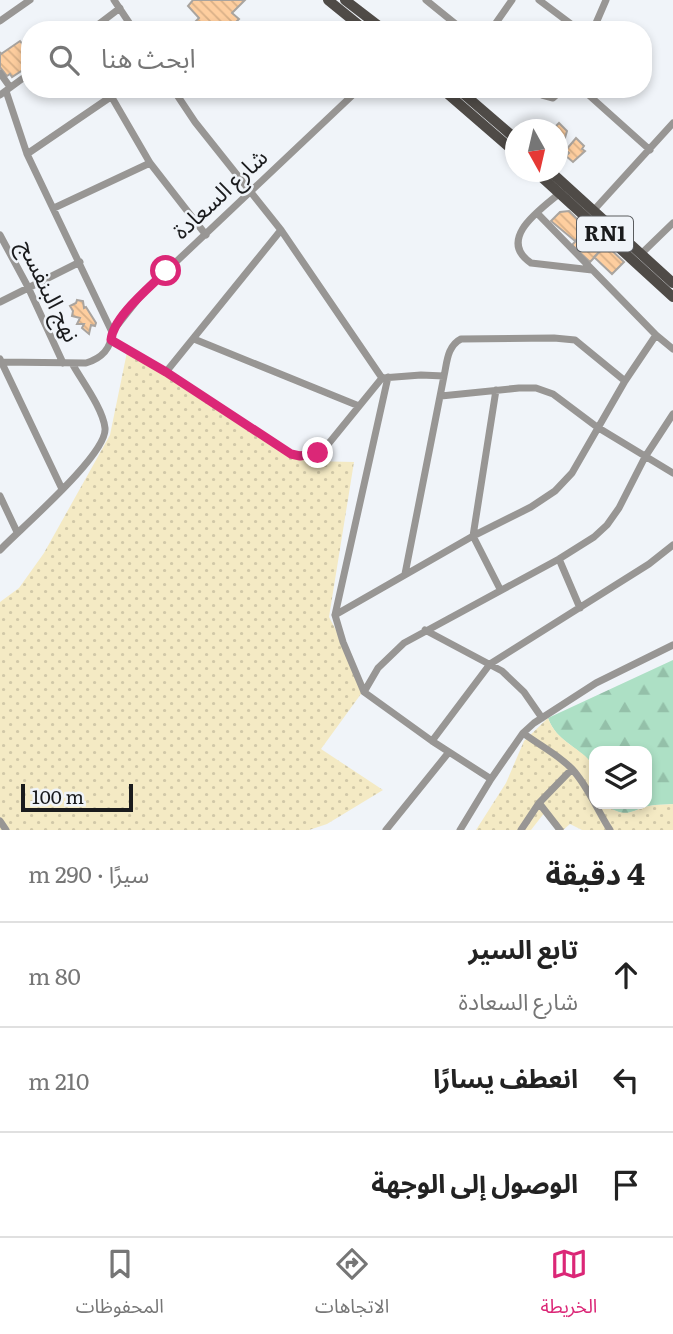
<!DOCTYPE html>
<html lang="ar">
<meta charset="utf-8">
<style>
body{margin:0;font-family:Literata,"Noto Sans Arabic",serif;background:#f6f6f6;color:#222;direction:rtl}
.controls{position:absolute;right:21px;bottom:21px;display:grid;overflow:hidden;border-radius:14px;box-shadow:0 4px 10px #0003}
.controls button{width:63px;height:63px;display:grid;place-items:center;padding:0;border:0;border-bottom:2px solid #e0e0e0;background:#fff;color:#222;font:35px sans-serif}
.compass{position:absolute;left:505px;top:119px;width:63px;height:63px;border-radius:50%;background:#fff;box-shadow:0 4px 10px #0003;rotate:172deg}
.scale{position:absolute;left:21px;bottom:18px;width:112px;box-sizing:border-box;padding-left:7px;border:4px solid #1a1b1d;border-top:0;font-size:19px;line-height:24px;white-space:nowrap;color:#1a1b1d;-webkit-text-stroke:5px #f0f4f9;paint-order:stroke}
.stop{position:absolute;width:21px;height:21px;margin:-16px;border:5px solid #db2777;border-radius:50%;background:#fff}
.stop.end{background:#db2777;border-color:#fff;box-shadow:0 2px 7px #0008}
.list{margin:0;padding:0;list-style:none}
h2{display:flex;justify-content:space-between;align-items:center;height:91px;margin:0;padding:0 28px;font-size:30px}
h2 small{font-size:23px;font-weight:400;color:#767676}
.list li{display:grid;grid-template-columns:46px 1fr auto;gap:21px;align-items:center;box-sizing:border-box;height:105px;padding:0 28px;border-top:2px solid #e0e0e0}
.list b{display:block;font-size:26px;white-space:nowrap}
.list p{margin:0;font-size:23px;white-space:nowrap;color:#767676}
.list em{font-size:23px;font-style:normal;color:#767676}
.icon{flex:none;width:38px;height:38px;fill:none;stroke:currentColor;stroke-width:2;stroke-linecap:round;stroke-linejoin:round}
.map{position:relative;flex:none;width:673px;height:830px;overflow:hidden;direction:ltr}
.search{position:absolute;background:#fff;box-shadow:0 4px 10px #0003;left:21px;right:21px;top:21px;height:77px;display:flex;align-items:center;gap:18px;box-sizing:border-box;padding:0 24px;border-radius:28px;color:#767676;font-size:26px}
.sheet{height:406px;background:#fff}
nav{display:flex;justify-content:space-around;align-items:center;box-sizing:border-box;height:98px;border-top:2px solid #e0e0e0;background:#fff;font-size:19px;color:#767676}
nav a{display:grid;justify-items:center;gap:4px}
nav .on{color:#db2777}
.map>svg:first-child{display:block}
.forest{fill:url(#forest-firs)}
.sand{fill:url(#sand-dots)}
.building{fill:url(#building-back-hatch);stroke:#a9a49f;stroke-width:2}
.lines{fill:none;stroke-linecap:round;stroke-linejoin:round}
.minor{stroke:#989694;stroke-width:7}
.primary{stroke:#4f4b47;stroke-width:10}
.route{stroke:#db2777;stroke-width:9}
.labels{text-anchor:middle;stroke-width:5;stroke-linejoin:round;paint-order:stroke}
.shield{fill:#f0f4f9;stroke:#5a5c5f;stroke-width:2}
.shield-label{font-size:21px;font-weight:bold;fill:#1a1b1d}
.street-label{font-size:23px;fill:#1a1b1d;stroke:#f0f4f9}
</style>
<div class="map">
<svg width="673" height="830" viewBox="0 0 673 830">
<defs>
<pattern id="forest-firs" width="22" height="20" patternUnits="userSpaceOnUse" patternTransform="scale(1.75)"><rect width="22" height="20" fill="#ade0c5"/><path d="M5 1l3.5 6h-7zM16 11l3.5 6h-7z" fill="#94c0a9"/></pattern>
<pattern id="sand-dots" width="8" height="8" patternUnits="userSpaceOnUse" patternTransform="scale(1.75)"><rect width="8" height="8" fill="#f4eac4"/><path d="M2 2h.1M6 6h.1" fill="none" stroke="#d1c8a8" stroke-width="1.8" stroke-linecap="round"/></pattern>
<pattern id="building-back-hatch" width="6" height="6" patternUnits="userSpaceOnUse" patternTransform="scale(1.75)"><rect width="6" height="6" fill="#fece9f"/><path d="M-1 5l2 2M0 0l6 6M5-1l2 2" fill="none" stroke="#d9b088"/></pattern>
</defs>
<rect width="100%" height="100%" fill="#f0f4f9"/>
<!-- forest -->
<path class="forest" d="M673 660V804C665 805 657 804 649 806 632 810 628 819 610 808L609 804H647V751H594V769C582 746 557 744 548 718Z"/>
<!-- sand -->
<path class="sand" d="M127 352 311 461 354 462 329 617 366 687 321 749 383 790 327 824 309 830H0V602L19 588 44 553 110 435Z
M548 718C557 745 590 750 594 770 596 781 594 793 594 804H609L610 808C628 818 632 810 649 806 657 804 665 805 673 804V830H582L570 824 563 830 545 812 531 830H476L506 783 524 741Z"/>
<!-- building -->
<path class="building" d="M193 0H245L232 13 239 19 228 30H205L196 21 199 18 188 6Z
M20 41 30 54 29 66 12 77 10 74 7 76 0 67V52L1 54Z
M559 123 567 131 564 141 558 145V130H552Z
M576 138 584 146 582 149 585 151 573 162 566 156 569 153 566 150Z
M569 211 587 229 575 241 551 221 560 212Z
M587 229 605 246 590 262 572 245Z
M606 245 624 262 612 274 594 257Z
M77 300 83 301 84 308 86 307 96 323 95 326 91 325 89 334 82 328 84 324H77L80 318 72 316 73 311 70 306 76 303Z"/>
<g class="lines">
<!-- minor -->
<path class="minor" d="M114 0 134 30
M426 0 463 30
M539 0 579 30
M0 21 30 0
M91 30 120 8
M491 30 512 0
M593 30 606 0
M0 73 10 87
M107 89 150 163 206 235
M173 89 195 122 281 230 382 378
M536 89 542 95 553 98 563 89
M582 89 650 150
M0 95 30 73
M27 154 112 96
M560 193C541 209 496 239 531 263L592 270
M54 208 150 163
M593 211 673 123
M537 213 656 335 673 349
M0 235 28 287 63 363
M641 254 673 223
M0 302 80 262
M112 332 142 294 359 89
M194 339 359 406
M111 340 166 372 291 454C304 457 314 455 325 448L382 378 421 375 444 376
M0 359 62 489
M0 362 86 363C102 358 111 349 112 332L27 154 6 91
M166 372 281 230
M388 377 335 615 343 642 364 692 432 741 491 779
M496 390 473 536 500 589
M441 396 519 388H536L553 394 597 427 673 473
M0 496 17 532
M0 550C21 528 108 454 105 428 103 409 82 381 73 365
M559 559 580 608
M405 574 444 376C447 363 447 346 461 339L554 338 575 340 625 381
M335 615 473 536 531 507 555 491 572 473 625 381 656 335
M425 630 502 671 524 692 542 718
M364 692 378 668 404 643 559 559 594 537 607 525 619 508 645 457 673 414
M523 733C539 745 559 755 572 769 588 786 597 810 610 830
M432 741 490 664 649 564 673 545
M539 803 560 830
M0 821 6 830
M386 830 449 752
M460 830 491 779 523 733 534 723 596 683 673 645
M521 830 539 803 572 769"/>
<!-- primary -->
<path class="primary" d="M328 0 365 30
M345 0 384 30
M442 89 516 153
M458 89 516 139
M536 172 673 297
M551 172 673 283"/>
</g>
<g class="lines">
<!-- route -->
<path class="route" d="M166 271C149 288 113 317 111 340L166 372 291 454 300 456 318 453"/>
</g>
<g class="labels">
<!-- shield labels -->
<rect class="shield" x="577" y="216.5" width="56" height="35" rx="5"/>
<g class="shield-label">
<text x="605" y="241">RN1</text>
</g>
<!-- street labels -->
<g class="street-label">
<text transform="translate(220 194) rotate(-43)" y="8">شارع السعادة</text>
<text transform="translate(49 291) rotate(64)" y="8">نهج البنفسج</text>
</g>
</g>
</svg>
<div class="controls">
<button><svg class="icon" aria-label="layers" viewBox="0 0 24 24"><path d="M12 4l9 5-9 5-9-5zM3 14l9 5 9-5"/></svg></button>
</div>
<svg class="compass" viewBox="-18 -18 36 36"><path d="M0-13l5 13h-10z" fill="#e53935"/><path d="M0 13l5-13h-10z" fill="#767676"/></svg>
<div class="scale">100 m</div>
<div class="stop" style="left:166px;top:271px"></div>
<div class="stop end" style="left:318px;top:453px"></div>
<div class="search"><svg class="icon" aria-label="search" viewBox="0 0 24 24"><circle cx="10" cy="10" r="6"/><path d="M15 15l6 6"/></svg>ابحث هنا</div>
</div>
<section class="sheet">
<h2>4 دقيقة<small>سيرًا · 290 m</small></h2>
<ul class="list">
<li><svg class="icon" aria-label="ahead" viewBox="0 0 24 24"><path d="M12 20V5M6 11l6-6 6 6"/></svg><div><b>تابع السير</b><p>شارع السعادة</p></div><em>80 m</em></li>
<li><svg class="icon" aria-label="left" viewBox="0 0 24 24"><path d="M17 20v-9H6M10 6l-5 5 5 5"/></svg><div><b>انعطف يسارًا</b></div><em>210 m</em></li>
<li><svg class="icon" aria-label="arrive" viewBox="0 0 24 24"><path d="M6 21V4h12l-3 4 3 4H6"/></svg><div><b>الوصول إلى الوجهة</b></div></li>
</ul>
</section>
<nav>
<a class="on"><svg class="icon" aria-label="map" viewBox="0 0 24 24"><path d="M3 6l6-2 6 2 6-2v14l-6 2-6-2-6 2zM9 4v14M15 6v14"/></svg>الخريطة</a>
<a><svg class="icon" aria-label="directions" viewBox="0 0 24 24"><path d="M12 3l9 9-9 9-9-9zM9 14v-3h6M13 9l2 2-2 2"/></svg>الاتجاهات</a>
<a><svg class="icon" aria-label="saved" viewBox="0 0 24 24"><path d="M7 4h10v16l-5-4-5 4z"/></svg>المحفوظات</a>
</nav>
